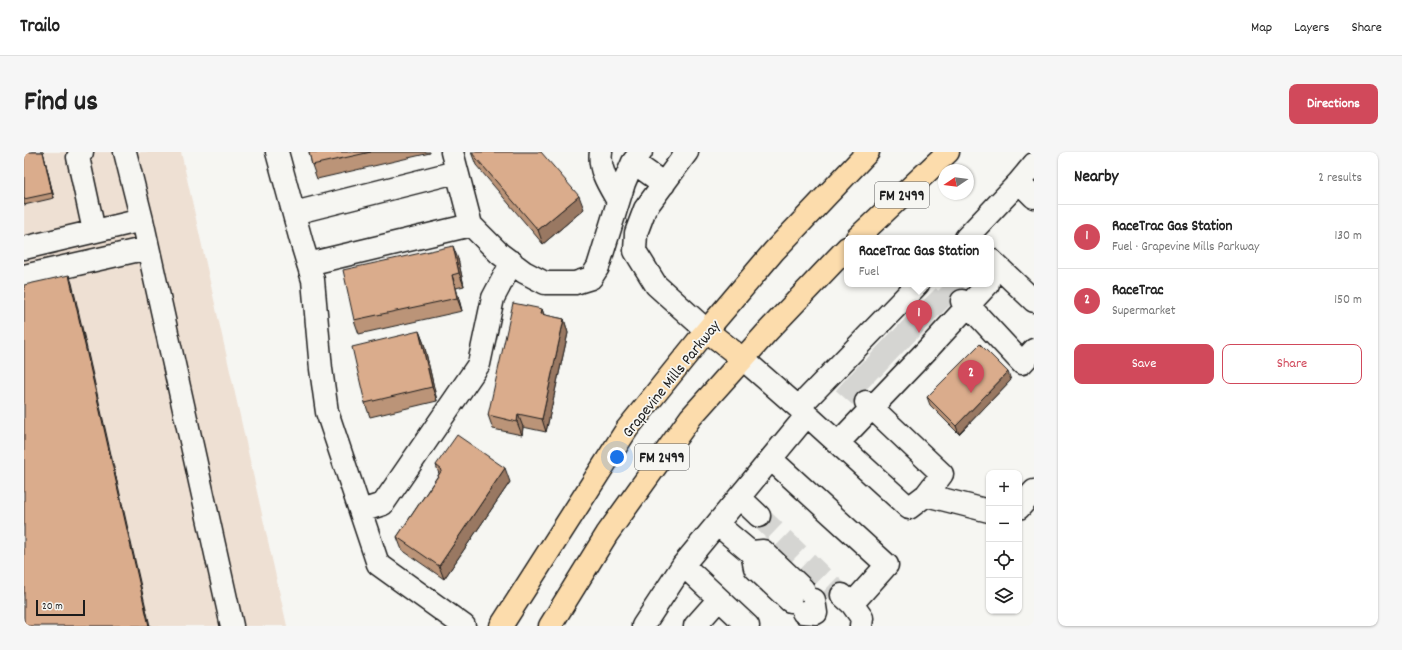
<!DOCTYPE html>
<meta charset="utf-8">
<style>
body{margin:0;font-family:Dekko,sans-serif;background:#f6f6f6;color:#222}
.controls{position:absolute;right:12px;bottom:12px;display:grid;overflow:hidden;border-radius:8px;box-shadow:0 1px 3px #0004}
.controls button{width:36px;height:36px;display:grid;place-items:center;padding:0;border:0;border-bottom:1px solid #e0e0e0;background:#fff;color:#222;font:20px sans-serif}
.compass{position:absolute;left:914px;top:12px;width:36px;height:36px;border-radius:50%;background:#fff;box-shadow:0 1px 3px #0004;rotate:257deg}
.scale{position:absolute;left:12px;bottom:10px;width:49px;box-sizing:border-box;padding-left:4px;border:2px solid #1c1c1c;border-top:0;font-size:11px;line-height:14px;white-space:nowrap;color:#1c1c1c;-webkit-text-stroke:3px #f6f6f2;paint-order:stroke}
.you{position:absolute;left:593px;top:305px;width:14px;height:14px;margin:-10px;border:3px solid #fff;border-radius:50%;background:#1a73e8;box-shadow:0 0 0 6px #1a73e833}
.badge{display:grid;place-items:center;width:26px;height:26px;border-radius:50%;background:#d1495b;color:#fff;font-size:13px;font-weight:700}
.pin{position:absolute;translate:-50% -33px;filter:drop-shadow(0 1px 2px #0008)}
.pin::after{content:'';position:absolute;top:21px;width:14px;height:12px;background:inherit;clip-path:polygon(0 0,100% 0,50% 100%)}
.popup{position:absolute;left:820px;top:83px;width:150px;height:52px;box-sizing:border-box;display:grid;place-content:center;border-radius:8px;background:#fff;filter:drop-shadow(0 1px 3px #0005);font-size:13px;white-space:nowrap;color:#767676}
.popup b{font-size:15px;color:#222}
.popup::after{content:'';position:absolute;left:50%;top:100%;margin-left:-8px;border:8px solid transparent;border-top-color:#fff}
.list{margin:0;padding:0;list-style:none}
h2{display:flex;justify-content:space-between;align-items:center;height:52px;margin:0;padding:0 16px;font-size:17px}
h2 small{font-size:13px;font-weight:400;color:#767676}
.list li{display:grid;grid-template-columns:26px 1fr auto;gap:12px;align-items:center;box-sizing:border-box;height:64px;padding:0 16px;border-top:1px solid #e0e0e0}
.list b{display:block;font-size:15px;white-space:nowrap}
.list p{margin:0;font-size:13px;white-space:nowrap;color:#767676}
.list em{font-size:13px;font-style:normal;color:#767676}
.actions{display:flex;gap:8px;padding:12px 16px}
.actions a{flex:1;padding:9px 0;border:1px solid #d1495b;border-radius:8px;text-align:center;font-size:14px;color:#d1495b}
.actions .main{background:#d1495b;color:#fff}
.icon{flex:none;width:22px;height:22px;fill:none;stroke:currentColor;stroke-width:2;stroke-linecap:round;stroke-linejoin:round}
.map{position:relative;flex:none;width:1010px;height:474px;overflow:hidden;border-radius:8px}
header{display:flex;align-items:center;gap:24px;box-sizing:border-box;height:56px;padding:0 20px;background:#fff;border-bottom:1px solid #e0e0e0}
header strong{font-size:19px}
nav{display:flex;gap:22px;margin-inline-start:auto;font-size:14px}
.intro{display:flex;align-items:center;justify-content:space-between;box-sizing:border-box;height:96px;padding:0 24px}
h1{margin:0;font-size:28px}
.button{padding:10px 18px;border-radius:8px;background:#d1495b;color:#fff;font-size:14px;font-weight:700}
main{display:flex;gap:24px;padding:0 24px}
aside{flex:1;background:#fff;border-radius:8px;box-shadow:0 1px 3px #0004}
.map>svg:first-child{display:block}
.built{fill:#eee0d3}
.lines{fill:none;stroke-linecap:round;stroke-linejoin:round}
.minor-tunnel{stroke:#d5d5d2;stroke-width:22;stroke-dasharray:22 11;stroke-linecap:butt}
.minor-casing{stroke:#1c1c1c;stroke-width:25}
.major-casing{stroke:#1c1c1c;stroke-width:25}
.minor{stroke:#f6f6f2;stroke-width:22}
.major{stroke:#fcdcac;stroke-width:22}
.wall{fill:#bb9478;stroke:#1c1c1c}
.shaded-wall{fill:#997862;stroke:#1c1c1c}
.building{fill:#daac8c;stroke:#1c1c1c}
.labels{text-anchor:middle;stroke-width:3.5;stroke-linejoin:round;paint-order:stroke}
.shield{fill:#f6f6f2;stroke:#5d5d5c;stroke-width:1}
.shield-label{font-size:15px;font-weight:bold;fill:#1c1c1c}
.street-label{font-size:16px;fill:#1c1c1c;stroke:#f6f6f2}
</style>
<header>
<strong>Trailo</strong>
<nav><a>Map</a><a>Layers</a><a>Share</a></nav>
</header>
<div class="intro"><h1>Find us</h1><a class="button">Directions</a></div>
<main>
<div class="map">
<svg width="1010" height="474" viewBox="0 0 1010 474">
<rect width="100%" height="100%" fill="#f6f6f2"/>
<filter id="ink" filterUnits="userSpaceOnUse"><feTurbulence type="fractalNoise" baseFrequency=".025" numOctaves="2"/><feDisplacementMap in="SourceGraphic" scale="8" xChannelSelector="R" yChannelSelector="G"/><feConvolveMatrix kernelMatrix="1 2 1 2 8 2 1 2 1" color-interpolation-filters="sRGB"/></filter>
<g filter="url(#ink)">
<!-- built -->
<path class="built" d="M0 0H157L263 474H0Z"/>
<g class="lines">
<!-- minor-tunnel -->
<path class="minor-tunnel" d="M921 132 938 149
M904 144 925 165
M890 157 911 178
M876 172 897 192
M861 187 883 208
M847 202 869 222
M832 216 854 237
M819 230 842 250
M735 364 817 443"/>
<!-- minor casing -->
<g class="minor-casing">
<path id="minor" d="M58 0 54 5 70 79
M101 0 118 68
M253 0 278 92 289 128 297 217 303 260 354 412 440 474
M428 0 447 73 476 102 500 120 521 131H551L567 126 574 115 600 31 609 10
M577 0C574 18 586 35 594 49
M617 0 609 10 640 32
M663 0 621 57 612 81 611 99 632 133 683 179
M995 30 1010 45
M270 61 432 20
M942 86 995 30 1010 12
M0 96 118 68 208 474
M967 108 1010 149
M284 112 447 73
M0 124 124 96
M938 149 945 154 998 211 1010 198
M719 207 783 263 885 356 902 343 918 322 842 250
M775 255 894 132
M814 291 903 198 964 132
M747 307 863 413 828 452
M902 343 965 359
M715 345 735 364
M995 356 1010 339
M337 359 359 352 455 212 469 146 488 110
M693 372 738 410
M659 413 724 474
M818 443 828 452 838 466 837 474
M766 449 731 416 728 400 739 399 779 437
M779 460 792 461 790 448
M619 474 659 413 783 263
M671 474 695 447"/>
</g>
<!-- major casing -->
<g class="major-casing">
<path id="major" d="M833 86 924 0
M683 179 719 207
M477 474 603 277 678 184 750 99 844 0
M526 474 583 382 667 265 744 179 823 96"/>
</g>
<!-- minor -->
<use href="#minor" class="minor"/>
<!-- major -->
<use href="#major" class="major"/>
</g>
<!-- wall -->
<path class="wall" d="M0 0H19L30 46 0 53Z
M285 0H406V1L293 27 288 13Z
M447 0 560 57 519 92 452 13Z
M434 107 440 134 432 136 438 159 335 182 330 168Z
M518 157 520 163 540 167 544 181 522 280 499 275 498 283 469 277 464 263Z
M395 179 400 192 413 249 346 265 341 251Z
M987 228 935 282 906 253 903 245Z
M412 313 486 330 420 427 378 398 373 385 415 322Z"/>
<!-- shaded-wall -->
<path class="shaded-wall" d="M19 0 30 46 28 41Z
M555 44 560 57 519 92 514 78Z
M429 94 434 107 440 134 435 121Z
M45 123 48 131 126 474H125Z
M428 123 432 136 438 159 433 146Z
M518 157 523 171 517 162Z
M540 167 544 181 522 280 518 267Z
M395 179 400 192 413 249 408 235Z
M984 220 987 228 935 282 932 274Z
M494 262 499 275 498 283 493 270Z
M481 316 486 330 420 427 415 414Z"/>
<!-- building -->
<path class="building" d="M0 0H19L28 41 0 47Z
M285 0H347L288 13Z
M447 0H517L555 44 514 78Z
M429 94 435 121 428 123 433 146 330 168 319 118Z
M45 123 125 474H0V133Z
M489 151 518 157 517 162 540 167 518 267 494 262 493 270 464 263Z
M395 179 408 235 341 251 328 195Z
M956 192 984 220 932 274 903 245Z
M433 283 481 316 415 414 373 385 418 318 412 313Z"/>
</g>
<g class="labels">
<!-- shield labels -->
<g class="shield">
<rect x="851" y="30" width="54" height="26" rx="3"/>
<rect x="611" y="292" width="54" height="26" rx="3"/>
</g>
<g class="shield-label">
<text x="878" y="48">FM 2499</text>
<text x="638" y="310">FM 2499</text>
</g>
<!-- street labels -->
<g class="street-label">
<text transform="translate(646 226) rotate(-51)" y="6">Grapevine Mills Parkway</text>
</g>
</g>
</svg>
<div class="controls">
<button>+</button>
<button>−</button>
<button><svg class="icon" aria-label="locate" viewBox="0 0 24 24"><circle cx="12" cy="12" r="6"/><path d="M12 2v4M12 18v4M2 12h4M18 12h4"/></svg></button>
<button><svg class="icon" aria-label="layers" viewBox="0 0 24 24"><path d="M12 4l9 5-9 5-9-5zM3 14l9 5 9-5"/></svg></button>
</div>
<svg class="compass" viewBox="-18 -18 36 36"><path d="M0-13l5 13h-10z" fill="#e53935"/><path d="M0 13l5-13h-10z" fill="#767676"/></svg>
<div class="scale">20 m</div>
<div class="you"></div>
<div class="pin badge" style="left:895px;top:181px">1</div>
<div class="popup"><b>RaceTrac Gas Station</b>Fuel</div>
<div class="pin badge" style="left:947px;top:241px">2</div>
</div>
<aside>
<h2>Nearby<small>2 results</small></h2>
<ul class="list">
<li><span class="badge">1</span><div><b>RaceTrac Gas Station</b><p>Fuel · Grapevine Mills Parkway</p></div><em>130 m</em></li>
<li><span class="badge">2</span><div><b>RaceTrac</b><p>Supermarket</p></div><em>150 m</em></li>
</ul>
<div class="actions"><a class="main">Save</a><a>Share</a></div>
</aside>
</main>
